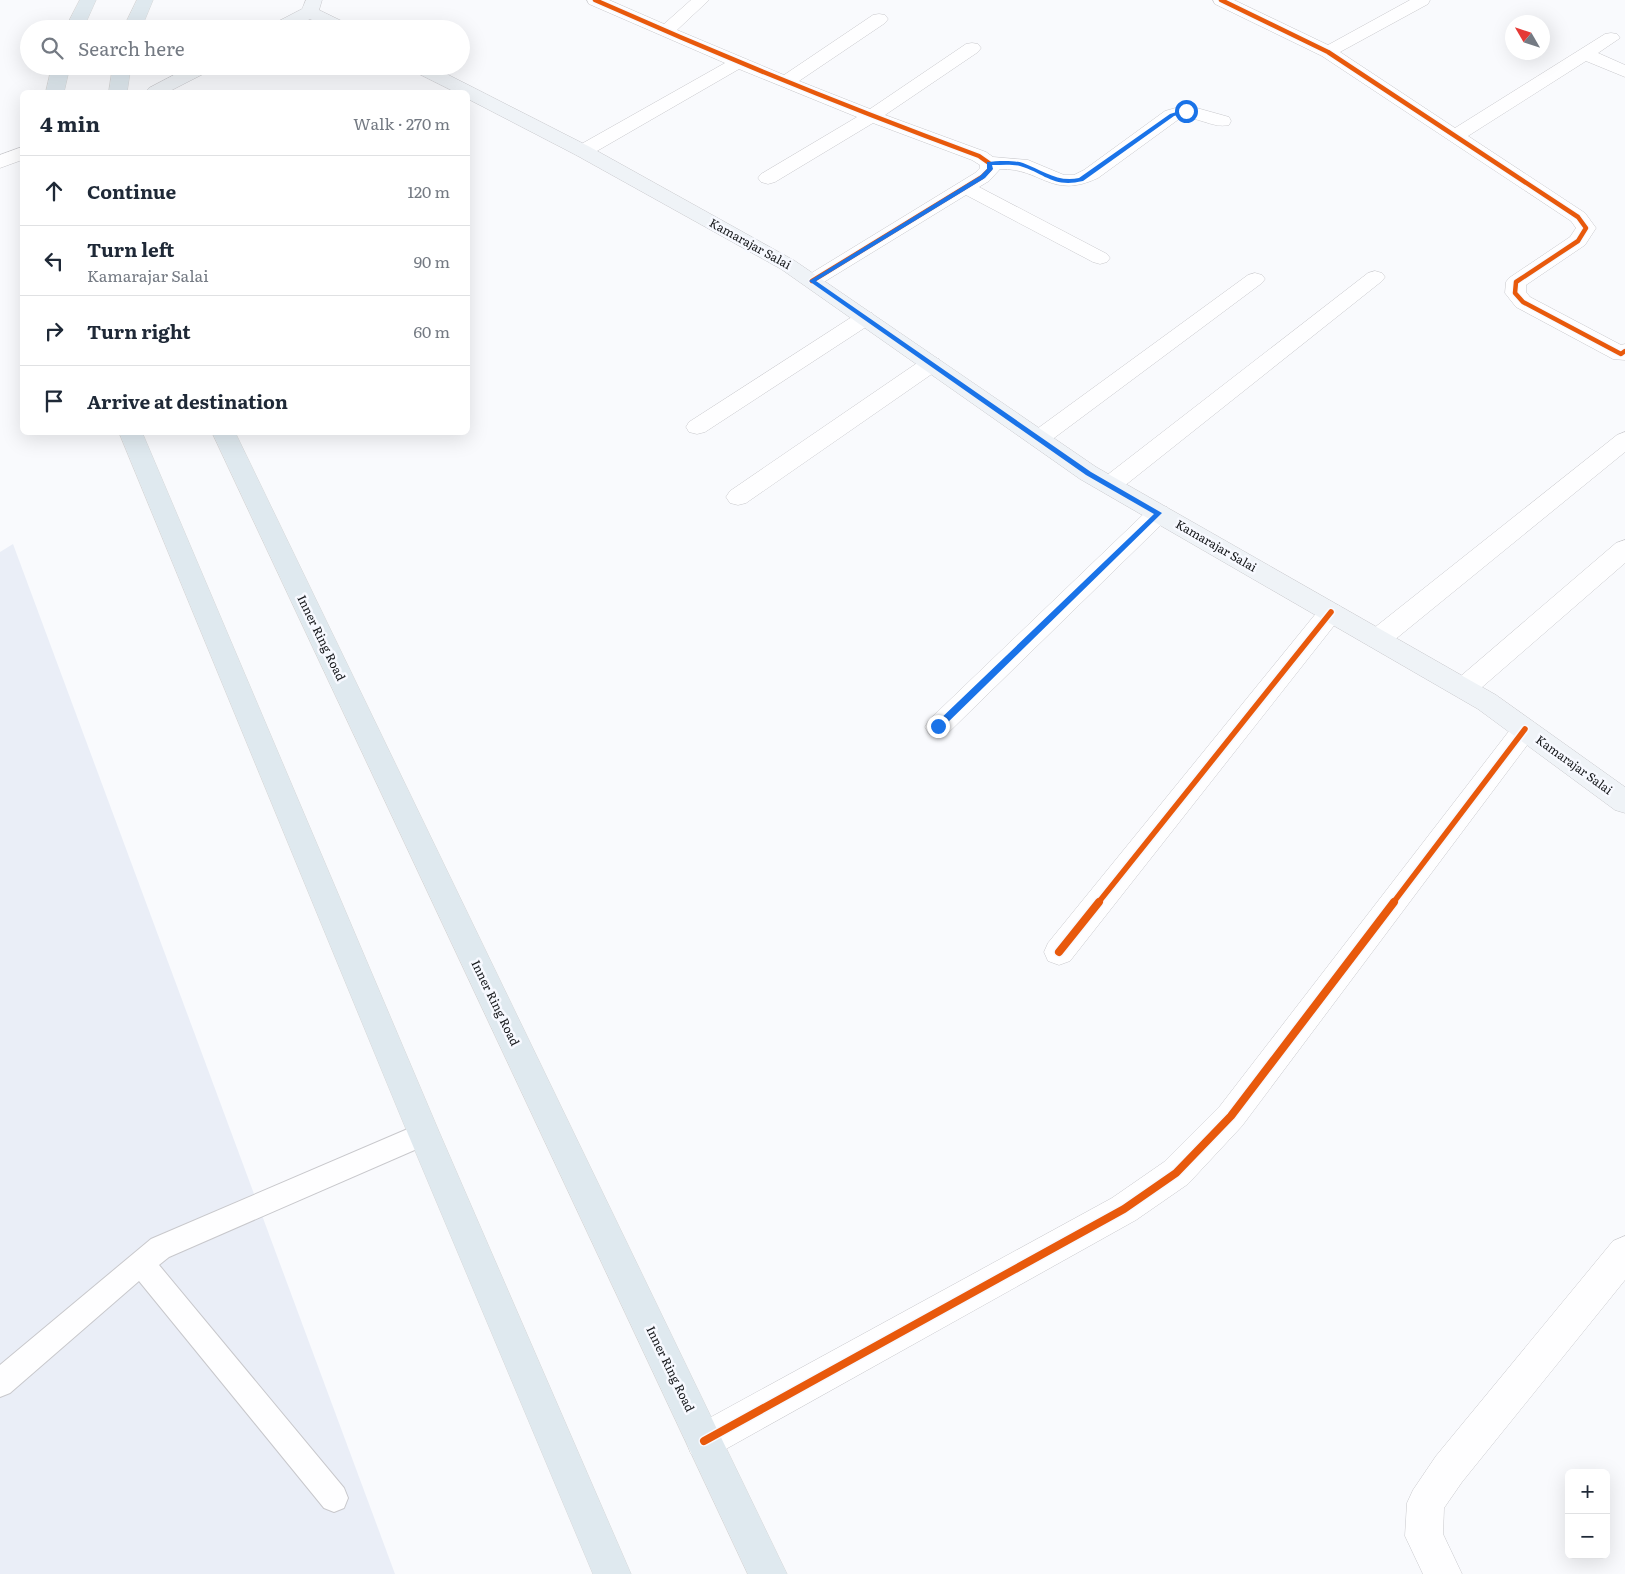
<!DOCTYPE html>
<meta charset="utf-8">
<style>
body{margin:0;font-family:Literata,serif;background:#f6f6f7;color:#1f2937}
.controls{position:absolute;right:15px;bottom:15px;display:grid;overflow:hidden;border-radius:8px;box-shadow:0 5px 20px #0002}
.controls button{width:45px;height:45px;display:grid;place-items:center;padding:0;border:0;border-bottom:1px solid #e0e1e3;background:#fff;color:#1f2937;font:25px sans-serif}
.compass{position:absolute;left:1505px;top:15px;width:45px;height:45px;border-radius:50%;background:#fff;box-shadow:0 5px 20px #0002;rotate:309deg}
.stop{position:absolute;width:15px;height:15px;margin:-11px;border:4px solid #1a73e8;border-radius:50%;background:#fff}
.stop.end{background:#1a73e8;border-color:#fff;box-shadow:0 1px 5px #0008}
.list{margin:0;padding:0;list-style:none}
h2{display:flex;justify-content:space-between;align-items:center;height:65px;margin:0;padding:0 20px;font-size:21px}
h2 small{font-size:16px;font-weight:400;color:#747a83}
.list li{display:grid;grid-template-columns:32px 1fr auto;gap:15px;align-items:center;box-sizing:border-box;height:70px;padding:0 20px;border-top:1px solid #e0e1e3}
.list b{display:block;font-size:19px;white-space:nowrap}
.list p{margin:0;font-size:16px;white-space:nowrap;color:#747a83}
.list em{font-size:16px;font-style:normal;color:#747a83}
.icon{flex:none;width:28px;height:28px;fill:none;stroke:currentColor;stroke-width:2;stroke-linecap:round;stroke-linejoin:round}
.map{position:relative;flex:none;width:1625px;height:1574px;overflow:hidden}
.search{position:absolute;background:#fff;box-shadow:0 5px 20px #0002;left:20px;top:20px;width:450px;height:55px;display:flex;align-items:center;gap:12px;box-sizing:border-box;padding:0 18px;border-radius:28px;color:#747a83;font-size:19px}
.panel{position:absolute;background:#fff;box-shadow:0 5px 20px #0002;left:20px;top:90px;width:450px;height:345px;border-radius:8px}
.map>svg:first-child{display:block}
.built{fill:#eaeef7}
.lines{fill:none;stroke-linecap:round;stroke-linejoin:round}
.service-casing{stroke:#c8c8cc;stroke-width:2}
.minor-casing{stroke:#c8c8cc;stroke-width:1}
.secondary-casing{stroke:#c8c8cc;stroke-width:1}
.primary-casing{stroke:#d7d8d9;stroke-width:1}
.service{fill:#fefeff;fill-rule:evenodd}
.minor{fill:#fefeff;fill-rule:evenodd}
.secondary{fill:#eff3f7;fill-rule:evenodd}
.primary{fill:#dfe9ef;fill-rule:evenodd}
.cycleway-far2-casing{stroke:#f7f9ff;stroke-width:7}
.cycleway-far1-casing{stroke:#f7f9ff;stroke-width:9}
.cycleway-casing{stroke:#f7f9ff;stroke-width:11}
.cycleway-far2{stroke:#e8590c;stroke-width:4.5}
.cycleway-far1{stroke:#e8590c;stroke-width:5.5}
.cycleway{stroke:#e8590c;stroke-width:8}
.route{fill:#1a73e8}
.labels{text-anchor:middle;stroke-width:5;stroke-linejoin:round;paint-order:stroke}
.street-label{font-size:12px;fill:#141619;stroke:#f7f9ff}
</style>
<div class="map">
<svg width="1625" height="1574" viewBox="0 0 1625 1574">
<rect width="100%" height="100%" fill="#f9fafd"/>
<!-- built -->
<path class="built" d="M13 544 395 1574H0V552Z"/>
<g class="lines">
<!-- service casing -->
<g class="service-casing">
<path id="service" d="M424 1122 433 1126 436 1134 433 1142 169 1257 159 1265 344 1488 348 1498 344 1508 334 1512 324 1508 139 1281 10 1393 0 1397V1365L151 1239Z"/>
</g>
<!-- minor casing -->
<g class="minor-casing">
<path id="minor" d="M587 0H609L664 24 691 0H709L677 30 784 75 873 15 879 14 885 15 888 19 885 23 799 81 870 109 966 44 972 43 978 44 981 48 978 52 885 115 986 152 993 157 1028 160 1064 175H1074L1084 170 1165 111 1186 105 1229 117 1231 121 1229 125C1211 129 1196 114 1179 119L1098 178C1051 200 1042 168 1000 169L989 181 979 187 1107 254 1110 258 1107 262 1100 264 1093 262 966 195 819 285 812 287 805 285 802 281 805 277 975 173 980 168V165L972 160 873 123 775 182 768 184 761 182 758 178 761 174 857 117 739 69 590 155 583 157 576 155 574 151 576 147 725 63 589 4Z
M1213 0H1234L1328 45 1410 0H1430L1428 4 1340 52 1455 128 1605 34 1611 33 1617 34 1620 38 1598 53 1625 65V77L1586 61 1468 136 1585 213 1596 228 1585 245 1526 285V292L1530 297 1621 345 1625 344V360L1613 359 1516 307 1505 293 1506 282 1509 278 1570 237 1576 228 1571 221 1322 56 1215 4Z
M22 147V160L0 168V155Z
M1375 271 1382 273 1385 277 1382 281 1118 491 1110 493 1102 491 1098 485 1102 479 1368 273Z
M1255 273 1262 275 1265 279 1262 283 1046 444 1038 447 1030 444 1027 439 1030 434 1248 275Z
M865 311 872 313 876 318 872 323 705 432 697 434 689 432 686 427 689 422 858 313Z
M931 357 939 359 942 364 939 369 746 503 738 505 730 503 726 497 730 491 923 359Z
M1625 432V452L1387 646 1378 648 1369 646 1365 639 1369 632 1617 435Z
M1159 505 1167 507 1171 513 1167 519 947 734 938 737 929 734 925 727 929 720 1151 507Z
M1625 540V563L1473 695 1464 698 1455 695 1451 688 1455 681 1616 543Z
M1331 603 1340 606 1344 612 1340 618 1070 961 1059 965 1048 961 1044 952 1048 943 1322 606Z
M1525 719 1534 722 1538 729 1534 736 1242 1126 1188 1184 1136 1220 717 1454 704 1459 691 1454 686 1441 691 1428 1112 1198 1164 1162 1220 1106 1516 722Z
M1625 1236V1280L1462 1482 1444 1508 1443 1534 1462 1574H1423L1405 1536 1407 1503 1413 1490 1436 1456 1613 1241Z"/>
</g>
<!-- secondary casing -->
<g class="secondary-casing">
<path id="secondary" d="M306 0H322L319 10 350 25 352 29H330L310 19 291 29H269L271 25 302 9Z
M191 66H214L211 70 168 92H146L149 88Z
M408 66H431L590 147 795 261 1096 467 1496 695 1625 787V813L1615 810 1478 709 1080 479 781 269 576 155 468 99V92H455L411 70Z"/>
</g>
<!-- primary casing -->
<g class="primary-casing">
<path id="primary" d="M80 0H96L83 29H65Z
M137 0H153L141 29H123Z
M52 66H70L64 92H46Z
M113 66H131L127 92H109Z
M119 432H142L440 1134 631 1574H593L408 1134Z
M212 432H235L787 1574H748Z"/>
</g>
<!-- service -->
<use href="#service" class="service"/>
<!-- minor -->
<use href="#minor" class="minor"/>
<!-- secondary -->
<use href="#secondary" class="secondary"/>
<!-- primary -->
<use href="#primary" class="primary"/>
<!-- cycleway-far2 casing -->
<g class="cycleway-far2-casing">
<path id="cycleway-far2" d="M595 0C721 56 849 108 979 156L989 163 990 169 982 177 812 281
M1221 0 1328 52 1578 217 1586 228 1578 241 1516 282 1515 293 1523 302 1621 354 1625 351"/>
</g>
<!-- cycleway-far1 casing -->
<g class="cycleway-far1-casing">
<path id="cycleway-far1" d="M1098 903 1331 612
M1393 903 1525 729"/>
</g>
<!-- cycleway casing -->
<g class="cycleway-casing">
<path id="cycleway" d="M1059 952 1099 902
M704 1441 1124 1209 1176 1173 1231 1116 1394 902"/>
</g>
<!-- cycleway-far2 -->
<use href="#cycleway-far2" class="cycleway-far2"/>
<!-- cycleway-far1 -->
<use href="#cycleway-far1" class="cycleway-far1"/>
<!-- cycleway -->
<use href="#cycleway" class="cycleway"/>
</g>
<!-- route -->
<path class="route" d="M1186 109 1188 112 1174 116 1083 181C1053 188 1046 174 1020 166 1012 164 1001 165 992 165L993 169 985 178 816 281 1091 472 1162 513 941 729H935V724L1154 514 1086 475 809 281 980 176 987 169V162C997 161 1013 160 1023 163 1042 170 1058 183 1079 178L1170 114Z"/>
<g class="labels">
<!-- street labels -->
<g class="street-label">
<text transform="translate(750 244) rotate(29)" y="4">Kamarajar Salai</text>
<text transform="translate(1216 546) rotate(30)" y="4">Kamarajar Salai</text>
<text transform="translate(321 638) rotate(64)" y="4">Inner Ring Road</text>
<text transform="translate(1574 765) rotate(36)" y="4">Kamarajar Salai</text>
<text transform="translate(495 1003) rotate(64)" y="4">Inner Ring Road</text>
<text transform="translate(670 1369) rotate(64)" y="4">Inner Ring Road</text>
</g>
</g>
</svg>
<div class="controls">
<button>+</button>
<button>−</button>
</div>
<svg class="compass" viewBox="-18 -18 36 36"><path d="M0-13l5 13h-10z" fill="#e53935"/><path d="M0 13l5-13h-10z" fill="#747a83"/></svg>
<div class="stop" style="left:1186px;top:111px"></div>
<div class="stop end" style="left:938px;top:726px"></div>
<div class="search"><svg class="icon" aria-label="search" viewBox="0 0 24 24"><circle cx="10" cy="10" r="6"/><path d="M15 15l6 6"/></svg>Search here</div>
<section class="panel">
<h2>4 min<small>Walk · 270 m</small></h2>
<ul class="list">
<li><svg class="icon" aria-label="ahead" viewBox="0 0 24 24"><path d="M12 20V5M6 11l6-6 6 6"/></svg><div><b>Continue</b></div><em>120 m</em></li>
<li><svg class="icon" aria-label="left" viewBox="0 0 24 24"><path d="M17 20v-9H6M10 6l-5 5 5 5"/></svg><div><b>Turn left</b><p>Kamarajar Salai</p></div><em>90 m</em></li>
<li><svg class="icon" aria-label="right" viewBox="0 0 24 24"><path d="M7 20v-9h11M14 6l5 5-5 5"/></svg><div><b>Turn right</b></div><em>60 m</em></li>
<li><svg class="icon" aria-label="arrive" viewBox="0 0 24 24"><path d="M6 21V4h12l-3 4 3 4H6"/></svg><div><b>Arrive at destination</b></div></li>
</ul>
</section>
</div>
